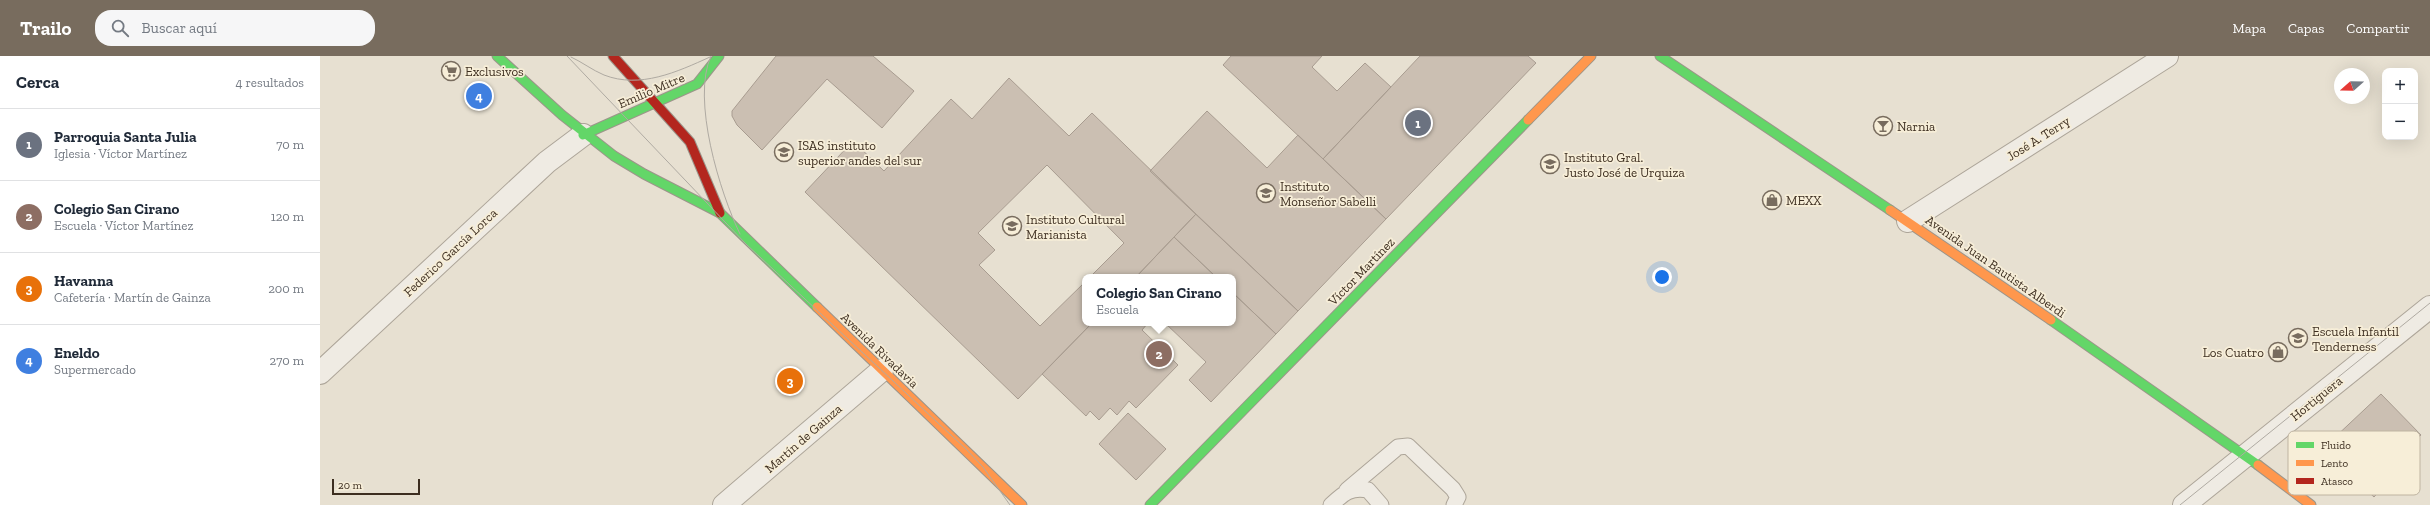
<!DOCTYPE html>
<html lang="es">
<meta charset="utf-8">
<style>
body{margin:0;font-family:"Zilla Slab",serif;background:#f6f6f7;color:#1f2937}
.controls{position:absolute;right:12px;top:12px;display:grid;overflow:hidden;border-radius:8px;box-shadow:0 4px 16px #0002}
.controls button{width:36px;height:36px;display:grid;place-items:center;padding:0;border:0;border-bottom:1px solid #e0e1e3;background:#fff;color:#1f2937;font:20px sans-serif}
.compass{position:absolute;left:2014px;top:12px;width:36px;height:36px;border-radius:50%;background:#fff;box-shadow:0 4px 16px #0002;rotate:250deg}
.scale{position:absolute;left:12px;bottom:10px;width:88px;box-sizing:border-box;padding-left:4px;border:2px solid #3d2e20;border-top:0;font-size:11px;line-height:14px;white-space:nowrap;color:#3d2e20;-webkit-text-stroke:3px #f7eed8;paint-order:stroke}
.you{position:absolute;left:1342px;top:221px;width:14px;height:14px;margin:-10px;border:3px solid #fff;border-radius:50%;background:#1a73e8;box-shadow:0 0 0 6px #1a73e833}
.badge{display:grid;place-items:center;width:26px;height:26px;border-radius:50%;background:#786c5e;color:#fff;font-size:13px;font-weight:700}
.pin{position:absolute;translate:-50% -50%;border:2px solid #fff;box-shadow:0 1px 4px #0006}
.popup{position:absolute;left:762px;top:218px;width:154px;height:52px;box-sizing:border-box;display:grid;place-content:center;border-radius:8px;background:#fff;filter:drop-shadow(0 1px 3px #0005);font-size:13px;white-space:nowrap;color:#747a83}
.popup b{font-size:15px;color:#1f2937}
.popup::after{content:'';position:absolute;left:50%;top:100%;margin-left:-8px;border:8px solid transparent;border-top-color:#fff}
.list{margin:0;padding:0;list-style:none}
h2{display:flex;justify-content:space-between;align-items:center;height:52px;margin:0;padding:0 16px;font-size:17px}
h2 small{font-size:13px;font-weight:400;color:#747a83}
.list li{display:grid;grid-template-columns:26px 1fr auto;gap:12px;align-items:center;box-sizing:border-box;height:72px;padding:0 16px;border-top:1px solid #e0e1e3}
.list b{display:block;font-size:15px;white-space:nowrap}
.list p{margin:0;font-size:13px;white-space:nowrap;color:#747a83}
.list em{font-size:13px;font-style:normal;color:#747a83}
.icon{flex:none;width:22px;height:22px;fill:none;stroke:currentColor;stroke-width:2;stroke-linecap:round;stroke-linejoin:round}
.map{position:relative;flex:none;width:2110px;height:449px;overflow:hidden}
header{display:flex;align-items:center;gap:24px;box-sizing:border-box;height:56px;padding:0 20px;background:#786c5e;color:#fff}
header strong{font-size:19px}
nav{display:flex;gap:22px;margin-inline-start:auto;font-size:14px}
.search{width:280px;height:36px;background:#f6f6f7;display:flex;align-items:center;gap:10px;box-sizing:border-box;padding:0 14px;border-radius:16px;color:#747a83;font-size:15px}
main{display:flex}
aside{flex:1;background:#fff}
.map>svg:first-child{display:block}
.building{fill:#cbbfb2;stroke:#a89c90}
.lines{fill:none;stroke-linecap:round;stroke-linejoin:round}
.lane-casing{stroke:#ada599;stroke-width:17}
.street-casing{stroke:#ada599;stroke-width:24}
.fast-casing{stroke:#9c958a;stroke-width:11}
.slow-casing{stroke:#9c958a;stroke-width:11}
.jam-casing{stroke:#9c958a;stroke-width:11}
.lane{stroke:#efebe3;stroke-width:15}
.street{stroke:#efebe3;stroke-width:22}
.fast{stroke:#63d668;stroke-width:9}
.slow{stroke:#ff974d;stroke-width:9}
.jam{stroke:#b3261e;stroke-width:9}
.tram{stroke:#afaaa2;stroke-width:1}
.labels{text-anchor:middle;stroke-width:3.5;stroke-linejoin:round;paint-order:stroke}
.poi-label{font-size:13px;fill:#3d2e20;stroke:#f7eed8;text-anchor:start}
.street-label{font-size:13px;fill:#3d2e20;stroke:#f7eed8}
.key{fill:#f7eed8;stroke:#bfb4a1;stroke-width:1}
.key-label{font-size:11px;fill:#3d2e20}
</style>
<header>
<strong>Trailo</strong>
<div class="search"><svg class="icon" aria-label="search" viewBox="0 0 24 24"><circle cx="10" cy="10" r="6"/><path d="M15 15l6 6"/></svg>Buscar aquí</div>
<nav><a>Mapa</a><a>Capas</a><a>Compartir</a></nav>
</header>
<main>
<aside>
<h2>Cerca<small>4 resultados</small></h2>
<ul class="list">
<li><span class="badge" style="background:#6b7280">1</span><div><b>Parroquia Santa Julia</b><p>Iglesia · Víctor Martínez</p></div><em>70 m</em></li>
<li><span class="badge" style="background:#8d6e63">2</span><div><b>Colegio San Cirano</b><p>Escuela · Víctor Martínez</p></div><em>120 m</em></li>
<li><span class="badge" style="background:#e8710a">3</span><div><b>Havanna</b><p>Cafetería · Martín de Gainza</p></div><em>200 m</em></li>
<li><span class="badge" style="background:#3f7fe0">4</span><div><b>Eneldo</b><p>Supermercado</p></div><em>270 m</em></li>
</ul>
</aside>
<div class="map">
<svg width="2110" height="449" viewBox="0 0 2110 449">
<rect width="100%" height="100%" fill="#e7e0d1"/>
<!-- building -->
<path class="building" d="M456 0H553L594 35 562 72 507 23 442 94 417 69 412 60V55Z
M911 0H1002L992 11 1017 35 1045 7 1071 31 1003 103 903 9Z
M1100 0H1208L1216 7 1066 163 1003 103Z
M689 22 749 80 772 57 876 158 816 221H770L804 187 727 109 658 177 675 194 659 209 720 270 765 226V267H772L698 343 485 136 533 85 564 115 631 43 652 63Z
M887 55 947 112 978 79 1066 163 978 255 830 115Z
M876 158 978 255 956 278 913 237V221H896L854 181Z
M854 181 896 221H816Z
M913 237 956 278 891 346 869 324 886 306 845 267H913Z
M772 267H828L822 274 858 309 816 352 809 345 797 359 790 352 779 364 770 355 766 360 722 318Z
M2061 338 2101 379 2064 417 2071 424 2054 441 2014 404 2009 393 2012 384Z
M808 357 846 393 816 424 779 388Z"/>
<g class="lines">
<!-- lane casing -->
<g class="lane-casing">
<path id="lane" d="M1027 434 1078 391 1088 390 1133 433 1138 441 1134 449
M1011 449C1024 437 1030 431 1048 434L1061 449"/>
</g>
<!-- street casing -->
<g class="street-casing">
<path id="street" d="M1588 165 1847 0
M0 317 227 106 263 79
M404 449 562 314
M1864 449 2110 251"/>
</g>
<!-- fast casing -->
<g class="fast-casing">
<path id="fast" d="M177 0 242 59 294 100 324 118 400 157 497 251
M1340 0 1570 154
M263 79 377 28 399 0
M1731 264 1938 409
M830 449 1208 64"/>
</g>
<!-- slow casing -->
<g class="slow-casing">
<path id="slow" d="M1208 64 1271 0
M1570 154 1731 264
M497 251 702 449
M1938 409 1991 449"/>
</g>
<!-- jam casing -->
<g class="jam-casing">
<path id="jam" d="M293 0 370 86 400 157"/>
</g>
<!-- lane -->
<use href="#lane" class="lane"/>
<!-- street -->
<use href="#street" class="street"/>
<!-- fast -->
<use href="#fast" class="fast"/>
<!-- slow -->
<use href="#slow" class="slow"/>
<!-- jam -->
<use href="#jam" class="jam"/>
<!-- tram -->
<path class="tram" d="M247 0 426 188 646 393 663 411 690 449
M391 0C371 43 400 137 420 178
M251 1C262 6 272 14 284 19 320 33 357 16 390 1
M1860 449 2110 247"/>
</g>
<!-- icons -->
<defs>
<g id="supermarket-ring" transform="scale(1)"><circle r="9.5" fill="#f7eed8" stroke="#786c5e" stroke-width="1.5"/><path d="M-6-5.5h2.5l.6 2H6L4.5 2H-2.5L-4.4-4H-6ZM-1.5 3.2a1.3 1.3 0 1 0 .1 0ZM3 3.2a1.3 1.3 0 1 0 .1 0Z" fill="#786c5e"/></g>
<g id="bar-ring" transform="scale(1)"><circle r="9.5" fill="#f7eed8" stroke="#786c5e" stroke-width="1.5"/><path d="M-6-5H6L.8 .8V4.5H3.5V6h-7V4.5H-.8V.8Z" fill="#786c5e"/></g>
<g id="university-ring" transform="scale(1)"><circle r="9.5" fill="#f7eed8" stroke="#786c5e" stroke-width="1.5"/><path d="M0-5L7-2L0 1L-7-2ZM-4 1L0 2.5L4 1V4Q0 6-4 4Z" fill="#786c5e"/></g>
<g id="school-ring" transform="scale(1)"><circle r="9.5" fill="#f7eed8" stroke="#786c5e" stroke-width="1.5"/><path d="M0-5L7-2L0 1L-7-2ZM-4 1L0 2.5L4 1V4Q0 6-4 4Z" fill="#786c5e"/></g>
<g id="shop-ring" transform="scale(1)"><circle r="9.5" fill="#f7eed8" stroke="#786c5e" stroke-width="1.5"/><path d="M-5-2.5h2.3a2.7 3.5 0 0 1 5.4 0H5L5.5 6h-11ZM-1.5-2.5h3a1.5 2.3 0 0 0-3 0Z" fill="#786c5e"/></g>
</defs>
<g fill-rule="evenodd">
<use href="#supermarket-ring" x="131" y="15"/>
<use href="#bar-ring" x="1563" y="70"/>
<use href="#university-ring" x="464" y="96"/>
<use href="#school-ring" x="1230" y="108"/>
<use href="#school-ring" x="946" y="137"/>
<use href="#shop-ring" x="1452" y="144"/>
<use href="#school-ring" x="692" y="170"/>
<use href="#school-ring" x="1978" y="282"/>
<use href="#shop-ring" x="1958" y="296"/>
</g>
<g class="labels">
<!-- poi labels -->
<g class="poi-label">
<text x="145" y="20">Exclusivos</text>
<text x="1577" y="75">Narnia</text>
<text x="478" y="94">ISAS instituto<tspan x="478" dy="15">superior andes del sur</tspan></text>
<text x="1244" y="106">Instituto Gral.<tspan x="1244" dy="15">Justo José de Urquiza</tspan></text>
<text x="960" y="135">Instituto<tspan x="960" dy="15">Monseñor Sabelli</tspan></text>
<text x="1466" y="149">MEXX</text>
<text x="706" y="168">Instituto Cultural<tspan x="706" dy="15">Marianista</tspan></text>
<text x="1992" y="280">Escuela Infantil<tspan x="1992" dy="15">Tenderness</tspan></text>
<text x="1944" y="301" text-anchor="end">Los Cuatro</text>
</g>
<!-- street labels -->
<g class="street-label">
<text transform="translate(331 34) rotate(-23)" y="5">Emilio Mitre</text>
<text transform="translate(1718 82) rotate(-32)" y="5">José A. Terry</text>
<text transform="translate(130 196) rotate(-43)" y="5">Federico García Lorca</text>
<text transform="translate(1676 210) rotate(35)" y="5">Avenida Juan Bautista Alberdi</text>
<text transform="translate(1041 215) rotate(-46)" y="5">Víctor Martínez</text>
<text transform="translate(560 294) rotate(44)" y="5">Avenida Rivadavia</text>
<text transform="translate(1996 342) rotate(-39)" y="5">Hortiguera</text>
<text transform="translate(483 382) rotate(-41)" y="5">Martín de Gainza</text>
</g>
</g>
<!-- legend -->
<rect x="1968" y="375" width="132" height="64" rx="6" class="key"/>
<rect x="1976" y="386" width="18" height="6" fill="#63d668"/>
<rect x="1976" y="404" width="18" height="6" fill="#ff974d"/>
<rect x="1976" y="422" width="18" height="6" fill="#b3261e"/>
<g class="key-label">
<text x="2001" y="393">Fluido</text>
<text x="2001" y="411">Lento</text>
<text x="2001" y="429">Atasco</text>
</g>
</svg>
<div class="controls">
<button>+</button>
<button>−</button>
</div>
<svg class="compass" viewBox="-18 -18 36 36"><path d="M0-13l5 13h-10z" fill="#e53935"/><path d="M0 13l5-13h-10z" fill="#747a83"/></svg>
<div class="scale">20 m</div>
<div class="you"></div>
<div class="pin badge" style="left:1098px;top:67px;background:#6b7280">1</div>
<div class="pin badge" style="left:839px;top:298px;background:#8d6e63">2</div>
<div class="popup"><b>Colegio San Cirano</b>Escuela</div>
<div class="pin badge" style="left:470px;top:325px;background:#e8710a">3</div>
<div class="pin badge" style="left:159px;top:40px;background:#3f7fe0">4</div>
</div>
</main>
